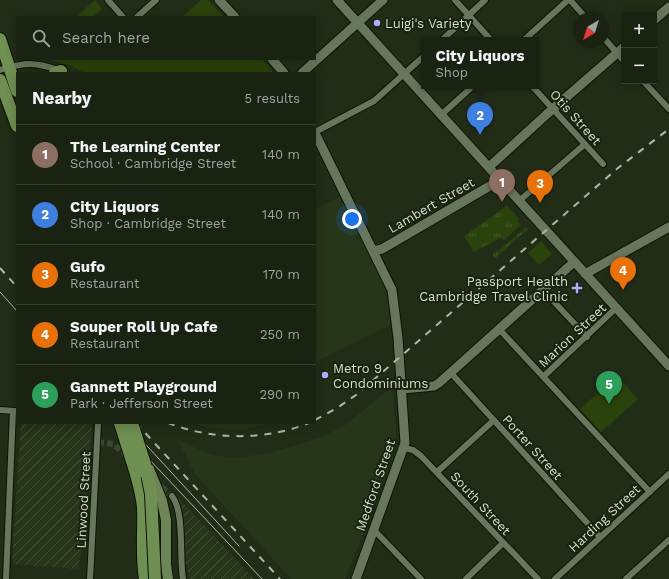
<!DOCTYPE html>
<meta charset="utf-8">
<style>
body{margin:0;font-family:"Work Sans",sans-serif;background:#272f20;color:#f1f3f6}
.controls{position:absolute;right:12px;top:12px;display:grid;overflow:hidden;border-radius:0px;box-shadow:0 2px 10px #0003}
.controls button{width:36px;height:36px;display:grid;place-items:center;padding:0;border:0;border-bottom:1px solid #383f32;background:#1a2212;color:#f1f3f6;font:20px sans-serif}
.compass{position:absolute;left:573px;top:12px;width:36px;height:36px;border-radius:50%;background:#1a2212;box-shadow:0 2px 10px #0003;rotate:218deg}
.you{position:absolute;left:352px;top:219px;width:14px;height:14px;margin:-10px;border:3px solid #fff;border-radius:50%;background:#1a73e8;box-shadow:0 0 0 6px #1a73e833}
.badge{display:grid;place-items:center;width:26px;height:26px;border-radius:50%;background:#abaffb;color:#fff;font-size:13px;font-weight:700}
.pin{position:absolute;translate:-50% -33px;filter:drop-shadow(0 1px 2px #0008)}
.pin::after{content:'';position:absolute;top:21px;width:14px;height:12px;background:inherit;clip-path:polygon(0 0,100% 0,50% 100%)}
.popup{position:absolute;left:421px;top:37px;width:118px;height:52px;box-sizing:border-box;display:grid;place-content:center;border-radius:0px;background:#1a2212;filter:drop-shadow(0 1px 3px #0005);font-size:13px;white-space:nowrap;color:#9fa49f}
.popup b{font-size:15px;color:#f1f3f6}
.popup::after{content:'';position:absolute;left:50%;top:100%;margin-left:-8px;border:8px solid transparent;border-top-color:#1a2212}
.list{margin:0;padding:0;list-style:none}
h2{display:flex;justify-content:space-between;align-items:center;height:52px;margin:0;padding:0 16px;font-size:17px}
h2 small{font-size:13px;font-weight:400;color:#9fa49f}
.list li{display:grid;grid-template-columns:26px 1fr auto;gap:12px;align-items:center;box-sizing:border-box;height:60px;padding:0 16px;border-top:1px solid #383f32}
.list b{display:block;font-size:15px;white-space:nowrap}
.list p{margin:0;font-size:13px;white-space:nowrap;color:#9fa49f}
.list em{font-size:13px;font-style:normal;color:#9fa49f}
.icon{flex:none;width:22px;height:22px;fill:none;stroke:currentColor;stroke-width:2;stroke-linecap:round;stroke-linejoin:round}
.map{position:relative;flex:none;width:669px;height:579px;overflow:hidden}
.search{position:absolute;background:#1a2212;box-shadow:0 2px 10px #0003;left:16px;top:16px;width:300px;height:44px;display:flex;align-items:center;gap:10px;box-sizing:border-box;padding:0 14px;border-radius:0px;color:#9fa49f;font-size:15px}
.panel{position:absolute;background:#1a2212;box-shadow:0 2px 10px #0003;left:16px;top:72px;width:300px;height:352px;border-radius:0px}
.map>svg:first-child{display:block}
.built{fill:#27351a}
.industrial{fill:url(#industrial-furrows)}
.grass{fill:url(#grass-tufts)}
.green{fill:#2a420b}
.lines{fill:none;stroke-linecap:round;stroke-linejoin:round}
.street-tunnel{stroke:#3d4834;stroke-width:6;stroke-dasharray:6 3;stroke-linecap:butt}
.street-casing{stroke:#0b1503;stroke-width:8}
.secondary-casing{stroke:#0b1503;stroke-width:11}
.primary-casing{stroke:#0b1503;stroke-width:12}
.highway-casing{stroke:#0b1503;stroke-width:14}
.street{stroke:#69765e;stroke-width:6}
.secondary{stroke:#69765e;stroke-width:9}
.primary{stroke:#6d8557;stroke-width:10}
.highway{stroke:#708f52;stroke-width:12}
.tram{stroke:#aeb7a7;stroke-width:1}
.rail{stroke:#aeb7a7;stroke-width:2;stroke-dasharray:7 7;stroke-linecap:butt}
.primary-bridge-casing{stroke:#0b1503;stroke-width:12;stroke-linecap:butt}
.highway-bridge-casing{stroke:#0b1503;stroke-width:14;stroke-linecap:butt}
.primary-bridge{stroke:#6d8557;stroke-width:10}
.highway-bridge{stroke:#708f52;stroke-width:12}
.poi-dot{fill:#abaffb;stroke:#19230e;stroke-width:1.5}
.labels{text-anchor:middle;stroke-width:4;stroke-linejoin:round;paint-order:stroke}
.poi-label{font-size:13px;fill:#d6ded0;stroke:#19230e;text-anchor:start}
.street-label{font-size:13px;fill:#d6ded0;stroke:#19230e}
</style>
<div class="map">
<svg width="669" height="579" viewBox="0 0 669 579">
<defs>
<pattern id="industrial-furrows" width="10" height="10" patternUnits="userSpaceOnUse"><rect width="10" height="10" fill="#27351a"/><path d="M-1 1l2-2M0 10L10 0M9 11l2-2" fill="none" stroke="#46523a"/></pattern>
<pattern id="grass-tufts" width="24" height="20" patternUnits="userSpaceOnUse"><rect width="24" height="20" fill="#2a420b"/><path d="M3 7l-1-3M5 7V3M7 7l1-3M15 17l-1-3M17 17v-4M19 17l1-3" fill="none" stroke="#485d2e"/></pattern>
</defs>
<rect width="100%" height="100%" fill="#222d18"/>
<!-- built -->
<path class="built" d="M341 196 386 290 388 296 391 325 315 362V209Z
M392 387 397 437 373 510 345 579H291L195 474 178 440 212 455 235 458 269 453 294 446 322 437 345 425Z
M189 423H267L268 424 240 430 214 428Z"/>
<!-- industrial -->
<path class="industrial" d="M21 423H92L79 569 12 564Z
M177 496 254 579H190L186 565 183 513Z"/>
<!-- grass -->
<path class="grass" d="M507 206 519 219 517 220 521 225 504 240 500 238 474 252 464 236Z
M526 227 528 229 495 258 492 254 503 247Z"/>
<!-- green -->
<path class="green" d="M95 0 102 9 92 17H76Z
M201 0H208L224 17H182Z
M46 59H262L274 73H84L72 66Z
M541 241 552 254 539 265 528 253Z
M617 376 638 399 601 432 580 409Z"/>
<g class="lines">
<!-- street-tunnel -->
<path class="street-tunnel" d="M98 442 113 444 128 456
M155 481 172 496"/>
<!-- street casing -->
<g class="street-casing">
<path id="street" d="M108 0 123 17
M455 0 491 40
M570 0 586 18
M137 17 156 0
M603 37 624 61
M442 40 485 0
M524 40 568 0
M0 70C25 62 34 62 59 70
M643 81 669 109
M532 86 603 164
M441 115 473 86
M315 132 374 101 424 56
M519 201 585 144
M543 290 587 337
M499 329 650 492
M450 372 600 537
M543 377 616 308
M0 410 15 411
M404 448 413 450 421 456 538 579
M437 472 494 420
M172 496C185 513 179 557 183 579
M374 530 421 579
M6 579 13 411
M90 579 98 423
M466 579 503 543
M555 579 669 474
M626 579 669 540"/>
</g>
<!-- secondary casing -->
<g class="secondary-casing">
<path id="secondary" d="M219 0 235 17
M337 0 669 366
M654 20 669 7
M272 59 284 73
M302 73 383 0
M315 133 392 290 398 338 405 443 356 579
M489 167 547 114 624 47
M373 251 382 249 500 180
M585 274 669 227
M402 389 434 386 439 383 574 262"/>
</g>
<!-- primary casing -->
<g class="primary-casing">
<path id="primary" d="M166 520V565L168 579"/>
</g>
<!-- highway casing -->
<g class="highway-casing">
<path id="highway" d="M0 39 17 91
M55 73 61 71
M0 80 17 126
M136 474C139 485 142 496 143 507 144 531 141 555 145 579"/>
</g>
<!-- street -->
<use href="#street" class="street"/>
<!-- secondary -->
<use href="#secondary" class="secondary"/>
<!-- primary -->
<use href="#primary" class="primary"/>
<!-- highway -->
<use href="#highway" class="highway"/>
<!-- tram -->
<path class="tram" d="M0 292 17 311
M115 423 262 579
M126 423 239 546"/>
<!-- rail -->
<path class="rail" d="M0 268 17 287
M315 420 337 408 356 395 618 168 669 129
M136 423 280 579
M168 423C212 440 265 441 309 423"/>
<!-- primary-bridge casing -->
<g class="primary-bridge-casing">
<path id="primary-bridge" d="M149 469 162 501 166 520"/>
</g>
<!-- highway-bridge casing -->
<g class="highway-bridge-casing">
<path id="highway-bridge" d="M120 423 136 474
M132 423 145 464 151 494 155 579"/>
</g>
<!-- primary-bridge -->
<use href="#primary-bridge" class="primary-bridge"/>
<!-- highway-bridge -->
<use href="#highway-bridge" class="highway-bridge"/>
</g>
<!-- markers -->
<g class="poi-dot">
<circle cx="377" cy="23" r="4"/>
<path d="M575 282h4v4h4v4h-4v4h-4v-4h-4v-4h4z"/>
<circle cx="325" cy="375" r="4"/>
</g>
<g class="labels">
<!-- poi labels -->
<g class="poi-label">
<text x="385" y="28">Luigi's Variety</text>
<text x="568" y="286" text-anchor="end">Passport Health<tspan x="568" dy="15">Cambridge Travel Clinic</tspan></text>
<text x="333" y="373">Metro 9<tspan x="333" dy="15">Condominiums</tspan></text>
</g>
<!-- street labels -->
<g class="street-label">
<text transform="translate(576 117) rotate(48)" y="5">Otis Street</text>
<text transform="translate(431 205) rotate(-30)" y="5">Lambert Street</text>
<text transform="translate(572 335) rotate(-43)" y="5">Marion Street</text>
<text transform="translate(533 447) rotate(48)" y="5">Porter Street</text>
<text transform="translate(375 485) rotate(-71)" y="5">Medford Street</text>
<text transform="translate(83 500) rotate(-87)" y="5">Linwood Street</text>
<text transform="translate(481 503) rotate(47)" y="5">South Street</text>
<text transform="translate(604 518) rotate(-43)" y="5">Harding Street</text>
</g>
</g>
</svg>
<div class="controls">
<button>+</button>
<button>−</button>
</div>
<svg class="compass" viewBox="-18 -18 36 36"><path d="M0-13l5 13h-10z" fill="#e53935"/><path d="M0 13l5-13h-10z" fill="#9fa49f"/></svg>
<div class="you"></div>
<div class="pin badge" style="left:502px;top:202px;background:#8d6e63">1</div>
<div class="pin badge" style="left:480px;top:135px;background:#3f7fe0">2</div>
<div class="popup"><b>City Liquors</b>Shop</div>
<div class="pin badge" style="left:540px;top:203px;background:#e8710a">3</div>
<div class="pin badge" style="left:623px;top:290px;background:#e8710a">4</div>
<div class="pin badge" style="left:609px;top:404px;background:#2e9e5b">5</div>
<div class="search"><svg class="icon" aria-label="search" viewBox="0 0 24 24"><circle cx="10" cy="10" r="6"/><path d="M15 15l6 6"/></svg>Search here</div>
<section class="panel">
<h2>Nearby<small>5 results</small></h2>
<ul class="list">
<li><span class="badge" style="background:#8d6e63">1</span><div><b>The Learning Center</b><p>School · Cambridge Street</p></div><em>140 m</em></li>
<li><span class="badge" style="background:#3f7fe0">2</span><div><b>City Liquors</b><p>Shop · Cambridge Street</p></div><em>140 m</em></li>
<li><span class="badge" style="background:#e8710a">3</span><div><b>Gufo</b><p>Restaurant</p></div><em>170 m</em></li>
<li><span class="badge" style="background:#e8710a">4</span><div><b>Souper Roll Up Cafe</b><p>Restaurant</p></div><em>250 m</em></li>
<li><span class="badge" style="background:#2e9e5b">5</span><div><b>Gannett Playground</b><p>Park · Jefferson Street</p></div><em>290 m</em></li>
</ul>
</section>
</div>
